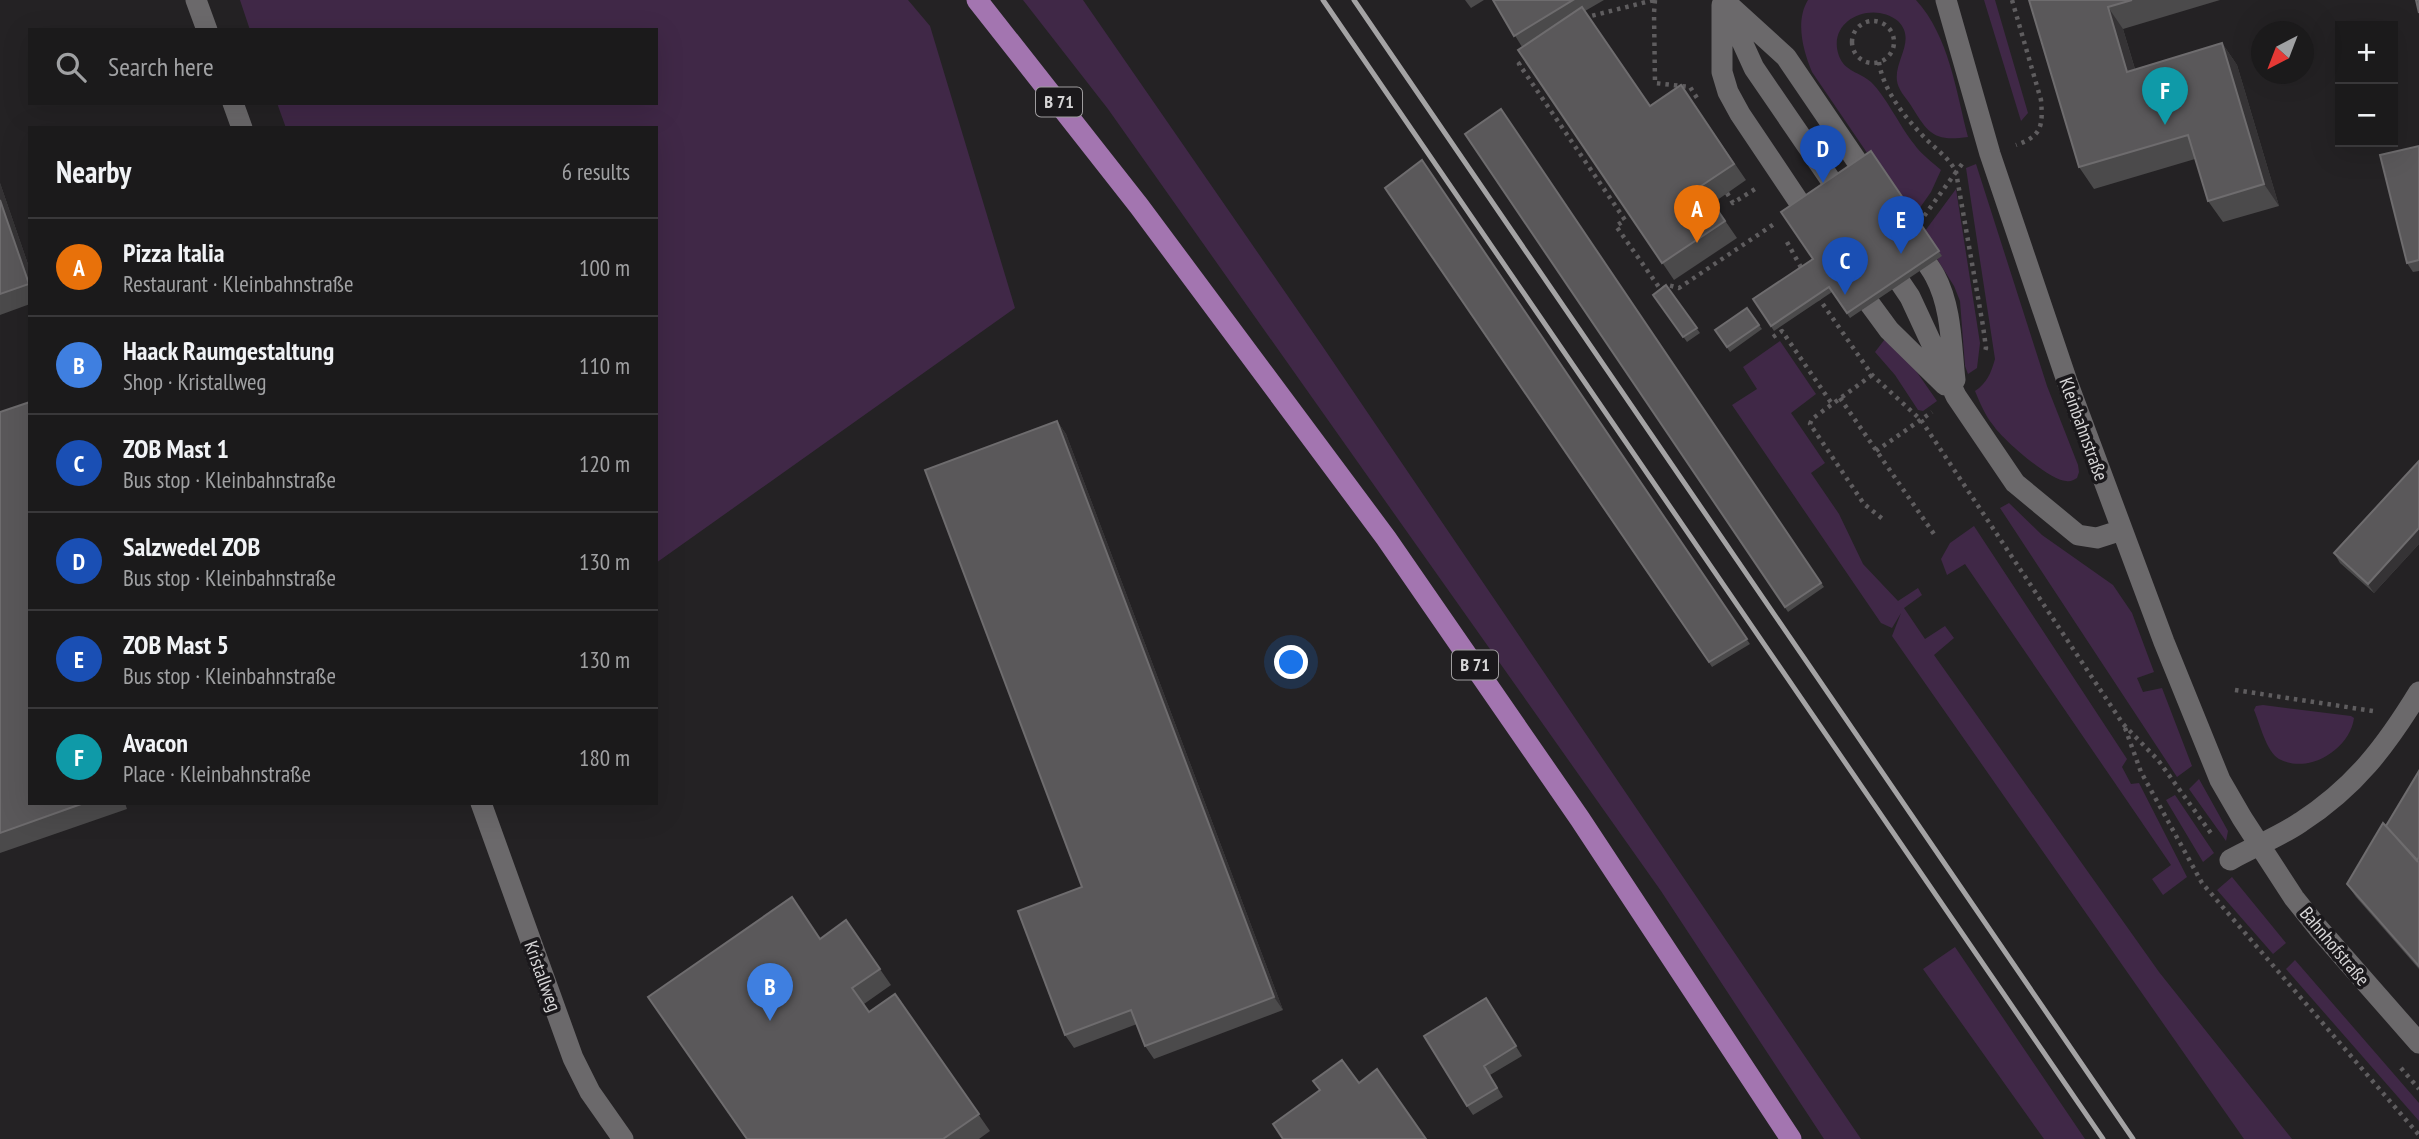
<!DOCTYPE html>
<meta charset="utf-8">
<style>
body{margin:0;font-family:"PT Sans Narrow",sans-serif;background:#242324;color:#f1f3f6}
.controls{position:absolute;right:21px;top:21px;display:grid;overflow:hidden;border-radius:0px;box-shadow:0 7px 28px #0002}
.controls button{width:63px;height:63px;display:grid;place-items:center;padding:0;border:0;border-bottom:2px solid #39383a;background:#1b1a1b;color:#f1f3f6;font:35px sans-serif}
.compass{position:absolute;left:2251px;top:21px;width:63px;height:63px;border-radius:50%;background:#1b1a1b;box-shadow:0 7px 28px #0002;rotate:222deg}
.you{position:absolute;left:1292px;top:663px;width:24px;height:24px;margin:-18px;border:5px solid #fff;border-radius:50%;background:#1a73e8;box-shadow:0 0 0 10px #1a73e833}
.badge{display:grid;place-items:center;width:46px;height:46px;border-radius:50%;background:#d93025;color:#fff;font-size:23px;font-weight:700}
.pin{position:absolute;translate:-50% -58px;filter:drop-shadow(0 2px 4px #0008)}
.pin::after{content:'';position:absolute;top:37px;width:24px;height:21px;background:inherit;clip-path:polygon(0 0,100% 0,50% 100%)}
.list{margin:0;padding:0;list-style:none}
h2{display:flex;justify-content:space-between;align-items:center;height:91px;margin:0;padding:0 28px;font-size:30px}
h2 small{font-size:23px;font-weight:400;color:#a0a1a3}
.list li{display:grid;grid-template-columns:46px 1fr auto;gap:21px;align-items:center;box-sizing:border-box;height:98px;padding:0 28px;border-top:2px solid #39383a}
.list b{display:block;font-size:26px;white-space:nowrap}
.list p{margin:0;font-size:23px;white-space:nowrap;color:#a0a1a3}
.list em{font-size:23px;font-style:normal;color:#a0a1a3}
.icon{flex:none;width:38px;height:38px;fill:none;stroke:currentColor;stroke-width:2;stroke-linecap:round;stroke-linejoin:round}
.map{position:relative;flex:none;width:2419px;height:1139px;overflow:hidden}
.search{position:absolute;background:#1b1a1b;box-shadow:0 7px 28px #0002;left:28px;top:28px;width:630px;height:77px;display:flex;align-items:center;gap:18px;box-sizing:border-box;padding:0 24px;border-radius:0px;color:#a0a1a3;font-size:26px}
.panel{position:absolute;background:#1b1a1b;box-shadow:0 7px 28px #0002;left:28px;top:126px;width:630px;height:679px;border-radius:0px}
.map>svg:first-child{display:block}
.green{fill:#402847}
.lines{fill:none;stroke-linecap:round;stroke-linejoin:round}
.path{stroke:#5f5d5f;stroke-width:4.5;stroke-dasharray:3.5 5;stroke-linecap:butt}
.minor{stroke:#6b696b;stroke-width:21}
.major{stroke:#a375b0;stroke-width:21}
.rail{stroke:#a4a3a4;stroke-width:5}
.wall{fill:#4b4a4b}
.shaded-wall{fill:#353335}
.building{fill:#5a585a;stroke:#6e6c6e;stroke-width:2}
.labels{text-anchor:middle;stroke-width:7;stroke-linejoin:round;paint-order:stroke}
.shield{fill:#1a181b;stroke:#9e9c9e;stroke-width:2}
.shield-label{font-size:18px;font-weight:bold;fill:#d6d5d6}
.street-label{font-size:19px;fill:#d6d5d6;stroke:#1a181b}
</style>
<div class="map">
<svg width="2419" height="1139" viewBox="0 0 2419 1139">
<rect width="100%" height="100%" fill="#242224"/>
<!-- green -->
<path class="green" d="M240 0H908L930 26 1015 308 656 563V128H286L277 103H656V30H250Z
M1023 0H1083L1323 347 1861 1139H1824L1661 891 1108 109Z
M1808 0H1916C1949 36 1956 91 1968 137 1933 142 1928 133 1910 104 1905 97 1898 89 1897 81 1894 60 1917 40 1898 21 1872 0 1826 20 1839 56 1845 72 1860 72 1871 82 1885 95 1901 128 1914 144 1921 154 1932 162 1941 170L1931 192 1912 219 1812 72C1803 50 1795 21 1808 0Z
M1984 0H1995L2028 113 2021 121Z
M1976 164 2047 386 2078 465 2079 472 2077 478C2073 480 2071 482 2066 481 2050 481 2002 439 1993 425 1985 415 1980 403 1975 391 1987 383 1991 373 1995 359L1966 168Z
M1956 189 1980 343 1977 368 1968 374 1965 366 1960 301 1954 286 1922 235Z
M1885 339 1914 368 1937 401 1923 411 1918 410 1895 375 1875 352Z
M1780 341 1816 394 1791 413 1825 463 1811 473 1839 514 1863 564 1898 601 1918 588 1922 595 1904 608 1925 639 1945 626 1954 638 1934 655 2159 972 2292 1139H2244L1892 636 1901 613 1892 628 1881 623 1732 405 1757 389 1743 367Z
M2009 503 2042 535 2113 585 2132 613 2154 672 2137 678 2143 692 2162 688 2192 766 2177 777 2000 508Z
M1974 526 2127 759 2122 767 2131 784 2139 783 2187 877 2163 895 2152 879 2171 865 1965 564 1947 575 1941 559 1950 543Z
M2263 705 2351 716 2354 718C2350 749 2309 775 2279 759 2266 751 2260 724 2254 710L2256 706Z
M2199 779 2228 831 2226 841 2189 789Z
M2175 795 2214 853 2203 862 2166 800Z
M2232 877 2286 943 2273 954 2217 890Z
M1955 947 2085 1139H2044L1923 969Z
M2295 960 2419 1103V1121L2286 969Z"/>
<g class="lines">
<!-- path -->
<path class="path" d="M1655 0 1654 13 1655 83 1690 87 1697 98
M2012 0 2041 100C2043 126 2042 136 2016 145
M1585 20 1591 16 1654 0
M1852 42a21 21 0 1 1 42 0a21 21 0 1 1-42 0Z
M1528 58 1519 64 1625 220 1616 226 1661 290
M1879 62C1883 91 1907 120 1927 140 1938 151 1949 158 1956 172L1922 219
M1962 164 1956 172 1983 326 1986 348 1984 354
M1727 193 1733 203 1755 189
M1787 242 1803 271
M1663 289 1668 285 1679 288 1777 222
M1818 297 1872 375 1921 420 2123 724 2158 760 2213 836
M1773 337 1782 331 1832 404
M1872 375 1812 419 1810 424 1864 504 1884 520
M1840 398 1936 537
M1876 451 1932 412
M2235 690 2373 711
M2125 728 2141 772 2202 883 2419 1135
M2401 1068 2419 1089"/>
<!-- minor -->
<path class="minor" d="M196 0 207 30
M1723 0 1754 68 1845 201
M1946 0 1990 154 2069 387 2164 642 2220 780 2242 818 2294 898 2318 928 2419 1043
M1722 5V72L1728 92 1740 114 1813 223
M1730 6 1786 57 1873 185
M233 103 242 128
M1913 244C1920 254 1929 265 1935 276 1952 308 1951 346 1955 380
M1885 260 1910 297 1956 396 2015 483 2078 535 2097 538 2122 530
M1853 281 1889 330 1945 385
M481 803 573 1058 590 1092 623 1139
M2230 860C2253 847 2279 837 2301 822 2355 787 2386 746 2419 692"/>
<!-- major -->
<path class="major" d="M977 0 1139 206 1386 538 1580 819 1791 1139"/>
<!-- rail -->
<path class="rail" d="M1323 0 2103 1139
M1354 0 2133 1139"/>
</g>
<!-- wall -->
<path class="wall" d="M1465 0H1484L1471 8Z
M1493 0H1604L1585 11 1650 106 1681 85 1746 180 1713 203 1737 238 1674 280 1518 50 1522 47Z
M2029 0H2220L2123 29 2135 69 2222 43 2237 65 2279 206 2223 222 2208 201 2195 159 2094 189 2079 167Z
M1501 109 1824 587 1788 612 1465 134Z
M2419 146V271L2413 272 2407 263Z
M1871 151 1942 256 1850 318 1832 292 1774 331 1753 299 1813 259Z
M1422 160 1750 644 1712 667 1385 188Z
M0 183 30 270V304L0 315Z
M1666 285 1700 333 1687 342 1653 295Z
M1747 308 1762 329 1730 352 1715 330Z
M0 412 30 803H125L127 809 0 853Z
M1057 421 1066 434 1283 1010 1154 1059 1145 1046 1137 1024 1074 1048 1065 1035 1082 887Z
M2419 461V544L2374 593 2340 563 2334 553Z
M2419 771V969L2356 897 2347 884 2386 826Z
M846 920 891 985 864 1004 869 1012 895 994 990 1131 979 1139H747L820 939Z
M1486 998 1522 1056 1490 1075 1503 1097 1473 1115 1467 1106Z"/>
<!-- shaded-wall -->
<path class="shaded-wall" d="M2108 7 2123 29 2142 93 2127 72Z
M2222 43 2237 65 2279 206 2264 184Z
M0 183 30 270V286L0 200Z
M1057 421 1066 434 1283 1010 1274 997Z
M2419 528V544L2374 593 2368 584Z"/>
<!-- building -->
<path class="building" d="M1493 0H1573L1514 36Z
M2029 0H2132L2108 7 2127 72 2222 43 2264 184 2208 201 2188 135 2079 167Z
M2416 0H2419V13Z
M1582 7 1650 106 1681 85 1734 164 1701 186 1725 221 1662 263 1518 50Z
M1501 109 1821 583 1785 607 1465 134Z
M2419 146V260L2407 263 2380 155Z
M1871 151 1939 251 1847 313 1829 287 1771 326 1753 299 1813 259 1781 212Z
M1422 160 1747 639 1709 662 1385 188Z
M0 200 29 284 0 294Z
M1666 285 1697 328 1683 337 1653 295Z
M1747 308 1759 325 1727 347 1715 330Z
M30 402V803H84L0 833V412Z
M1057 421 1274 997 1145 1046 1131 1010 1065 1035 1018 911 1082 887 925 470Z
M2419 461V528L2368 584 2334 553Z
M2419 771V857L2417 861 2386 826Z
M2383 823 2419 862V966L2347 884Z
M792 897 820 939 846 920 880 969 852 988 869 1012 895 994 979 1114 943 1139H747L648 997Z
M1486 998 1516 1046 1484 1066 1497 1088 1467 1106 1424 1036Z
M1342 1060 1359 1083 1377 1069 1426 1139H1283L1273 1124 1320 1090 1313 1081Z"/>
<g class="labels">
<!-- shield labels -->
<g class="shield">
<rect x="1036" y="87.5" width="46" height="29" rx="5"/>
<rect x="1452" y="650.5" width="46" height="29" rx="5"/>
</g>
<g class="shield-label">
<text x="1059" y="108">B 71</text>
<text x="1475" y="671">B 71</text>
</g>
<!-- street labels -->
<g class="street-label">
<text transform="translate(2084 429) rotate(70)" y="7">Kleinbahnstraße</text>
<text transform="translate(2335 946) rotate(50)" y="7">Bahnhofstraße</text>
<text transform="translate(543 976) rotate(70)" y="7">Kristallweg</text>
</g>
</g>
</svg>
<div class="controls">
<button>+</button>
<button>−</button>
</div>
<svg class="compass" viewBox="-18 -18 36 36"><path d="M0-13l5 13h-10z" fill="#e53935"/><path d="M0 13l5-13h-10z" fill="#a0a1a3"/></svg>
<div class="you"></div>
<div class="pin badge" style="left:1697px;top:243px;background:#e8710a">A</div>
<div class="pin badge" style="left:770px;top:1021px;background:#3f7fe0">B</div>
<div class="pin badge" style="left:1845px;top:295px;background:#1a4fb4">C</div>
<div class="pin badge" style="left:1823px;top:183px;background:#1a4fb4">D</div>
<div class="pin badge" style="left:1901px;top:254px;background:#1a4fb4">E</div>
<div class="pin badge" style="left:2165px;top:125px;background:#0f9aa8">F</div>
<div class="search"><svg class="icon" aria-label="search" viewBox="0 0 24 24"><circle cx="10" cy="10" r="6"/><path d="M15 15l6 6"/></svg>Search here</div>
<section class="panel">
<h2>Nearby<small>6 results</small></h2>
<ul class="list">
<li><span class="badge" style="background:#e8710a">A</span><div><b>Pizza Italia</b><p>Restaurant · Kleinbahnstraße</p></div><em>100 m</em></li>
<li><span class="badge" style="background:#3f7fe0">B</span><div><b>Haack Raumgestaltung</b><p>Shop · Kristallweg</p></div><em>110 m</em></li>
<li><span class="badge" style="background:#1a4fb4">C</span><div><b>ZOB Mast 1</b><p>Bus stop · Kleinbahnstraße</p></div><em>120 m</em></li>
<li><span class="badge" style="background:#1a4fb4">D</span><div><b>Salzwedel ZOB</b><p>Bus stop · Kleinbahnstraße</p></div><em>130 m</em></li>
<li><span class="badge" style="background:#1a4fb4">E</span><div><b>ZOB Mast 5</b><p>Bus stop · Kleinbahnstraße</p></div><em>130 m</em></li>
<li><span class="badge" style="background:#0f9aa8">F</span><div><b>Avacon</b><p>Place · Kleinbahnstraße</p></div><em>180 m</em></li>
</ul>
</section>
</div>
